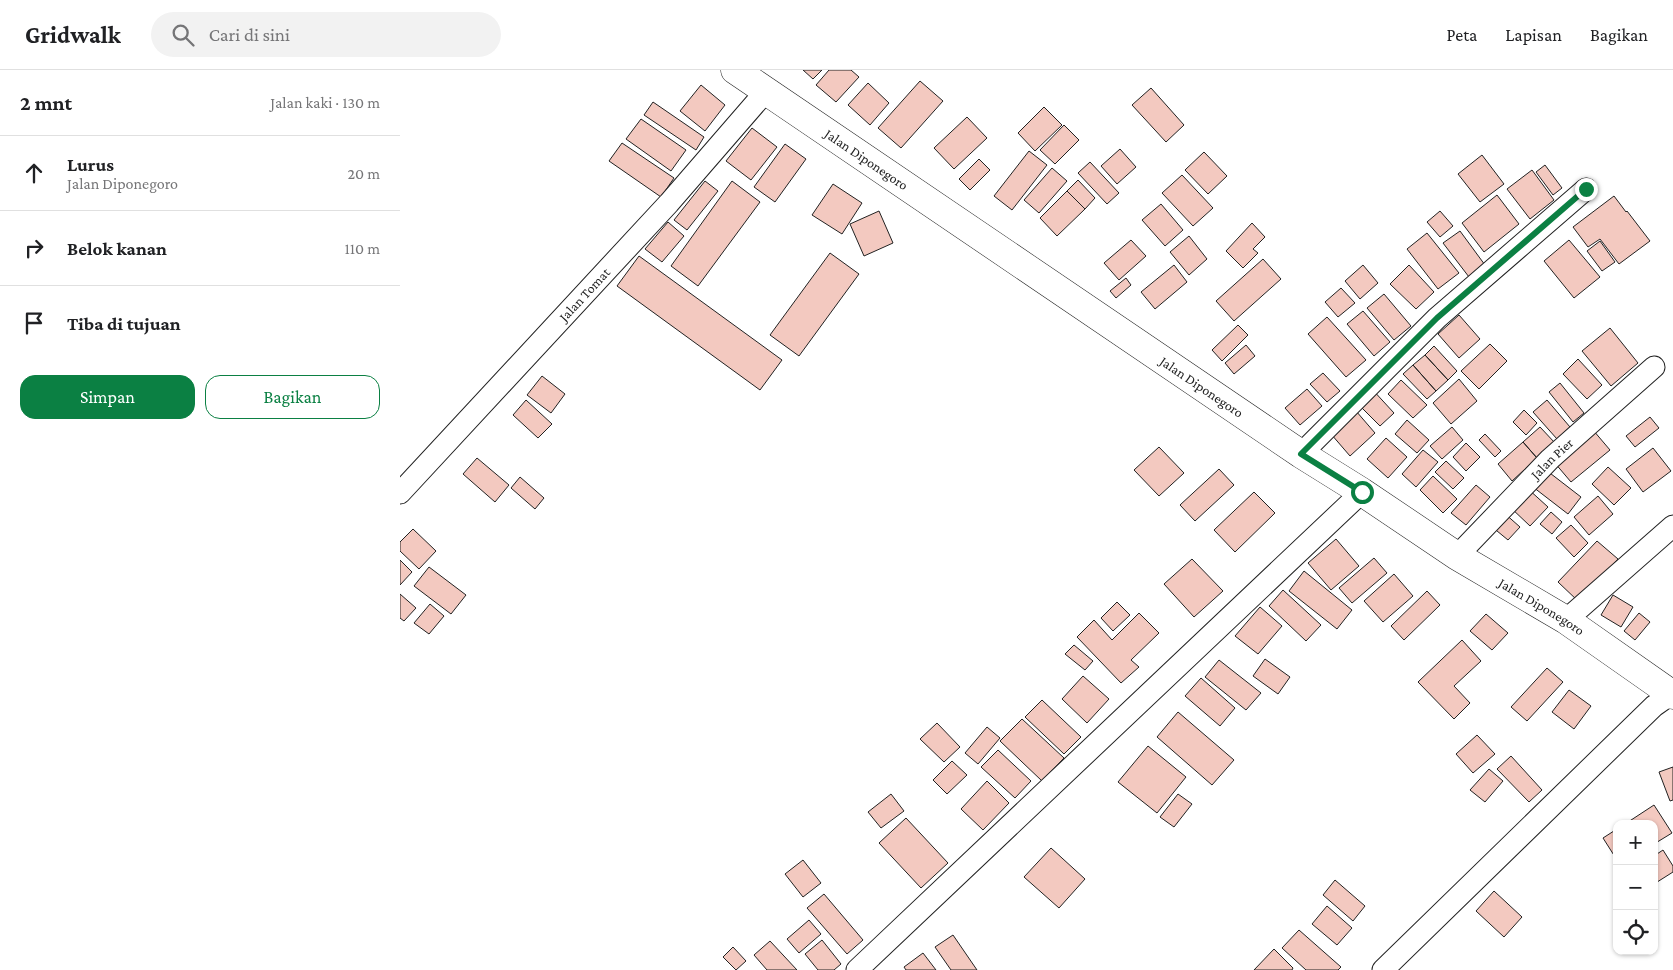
<!DOCTYPE html>
<html lang="id">
<meta charset="utf-8">
<style>
body{margin:0;font-family:"Crimson Pro",serif;background:#f2f2f2;color:#202124}
.controls{position:absolute;right:15px;bottom:15px;display:grid;overflow:hidden;border-radius:10px;box-shadow:0 1px 4px #0004}
.controls button{width:45px;height:45px;display:grid;place-items:center;padding:0;border:0;border-bottom:1px solid #e0e0e0;background:#fff;color:#202124;font:25px sans-serif}
.stop{position:absolute;width:15px;height:15px;margin:-11px;border:4px solid #0b8043;border-radius:50%;background:#fff}
.stop.end{background:#0b8043;border-color:#fff;box-shadow:0 1px 5px #0008}
.list{margin:0;padding:0;list-style:none}
h2{display:flex;justify-content:space-between;align-items:center;height:65px;margin:0;padding:0 20px;font-size:21px}
h2 small{font-size:16px;font-weight:400;color:#757577}
.list li{display:grid;grid-template-columns:32px 1fr auto;gap:15px;align-items:center;box-sizing:border-box;height:75px;padding:0 20px;border-top:1px solid #e0e0e0}
.list b{display:block;font-size:19px;white-space:nowrap}
.list p{margin:0;font-size:16px;white-space:nowrap;color:#757577}
.list em{font-size:16px;font-style:normal;color:#757577}
.actions{display:flex;gap:10px;padding:15px 20px}
.actions a{flex:1;padding:11px 0;border:1px solid #0b8043;border-radius:15px;text-align:center;font-size:18px;color:#0b8043}
.actions .main{background:#0b8043;color:#fff}
.icon{flex:none;width:28px;height:28px;fill:none;stroke:currentColor;stroke-width:2;stroke-linecap:round;stroke-linejoin:round}
.map{position:relative;flex:none;width:1273px;height:900px;overflow:hidden}
header{display:flex;align-items:center;gap:30px;box-sizing:border-box;height:70px;padding:0 25px;background:#fff;border-bottom:1px solid #e0e0e0}
header strong{font-size:24px}
nav{display:flex;gap:28px;margin-inline-start:auto;font-size:18px}
.search{width:350px;height:45px;background:#f2f2f2;display:flex;align-items:center;gap:12px;box-sizing:border-box;padding:0 18px;border-radius:28px;color:#757577;font-size:19px}
main{display:flex}
aside{flex:1;background:#fff}
.map>svg:first-child{display:block}
.building{fill:#f3c9c0;stroke:#222}
.lines{fill:none;stroke-linecap:round;stroke-linejoin:round}
.street-casing{stroke:#222;stroke-width:23}
.secondary-casing{stroke:#222;stroke-width:29}
.street{stroke:#fff;stroke-width:21}
.secondary{stroke:#fff;stroke-width:28}
.route{stroke:#0b8043;stroke-width:6}
.labels{text-anchor:middle;stroke-width:4;stroke-linejoin:round;paint-order:stroke}
.street-label{font-size:14px;fill:#222;stroke:#fff}
</style>
<header>
<strong>Gridwalk</strong>
<div class="search"><svg class="icon" aria-label="search" viewBox="0 0 24 24"><circle cx="10" cy="10" r="6"/><path d="M15 15l6 6"/></svg>Cari di sini</div>
<nav><a>Peta</a><a>Lapisan</a><a>Bagikan</a></nav>
</header>
<main>
<aside>
<h2>2 mnt<small>Jalan kaki · 130 m</small></h2>
<ul class="list">
<li><svg class="icon" aria-label="ahead" viewBox="0 0 24 24"><path d="M12 20V5M6 11l6-6 6 6"/></svg><div><b>Lurus</b><p>Jalan Diponegoro</p></div><em>20 m</em></li>
<li><svg class="icon" aria-label="right" viewBox="0 0 24 24"><path d="M7 20v-9h11M14 6l5 5-5 5"/></svg><div><b>Belok kanan</b></div><em>110 m</em></li>
<li><svg class="icon" aria-label="arrive" viewBox="0 0 24 24"><path d="M6 21V4h12l-3 4 3 4H6"/></svg><div><b>Tiba di tujuan</b></div></li>
</ul>
<div class="actions"><a class="main">Simpan</a><a>Bagikan</a></div>
</aside>
<div class="map">
<svg width="1273" height="900" viewBox="0 0 1273 900">
<rect width="100%" height="100%" fill="#fff"/>
<!-- building -->
<path class="building" d="M403 0H422L413 9Z
M429 0H451L459 7 436 32 416 15Z
M520 11 543 31 501 78 478 58Z
M468 13 489 33 470 55 448 35Z
M301 15 325 35 305 61 280 41Z
M751 18 784 55 766 72 732 35Z
M253 32 304 67 296 80 244 45Z
M644 37 662 55 635 81 618 63Z
M567 47 587 68 554 99 534 78Z
M241 49 286 80 271 101 226 69Z
M664 55 679 70 655 94 640 80Z
M352 58 377 77 351 110 326 91Z
M222 73 274 108 261 127 209 91Z
M385 74 406 89 375 132 354 117Z
M720 79 736 97 717 114 701 96Z
M629 81 647 95 612 140 594 126Z
M804 82 827 106 808 124 785 100Z
M1082 85 1104 114 1080 132 1058 104Z
M579 89 590 100 570 120 559 109Z
M690 92 719 123 707 134 678 103Z
M1145 95 1162 118 1153 125 1136 102Z
M652 98 667 111 639 143 624 130Z
M1132 100 1154 130 1130 149 1107 119Z
M782 105 813 138 793 156 762 123Z
M678 110 695 128 685 139 667 121Z
M305 111 318 121 287 160 274 150Z
M332 111 360 132 298 216 271 196Z
M433 114 462 133 442 164 412 145Z
M667 121 685 139 657 166 640 148Z
M1097 125 1119 154 1084 182 1062 153Z
M1214 126 1226 142 1227 141 1250 171 1219 194 1200 169 1188 177 1173 157Z
M761 134 783 160 765 176 742 150Z
M479 141 493 173 464 186 450 154Z
M1040 141 1053 156 1040 167 1027 152Z
M268 152 284 166 262 192 245 179Z
M852 153 865 167 853 179 858 183 843 198 826 181Z
M1060 161 1085 195 1069 207 1043 173Z
M1027 163 1059 203 1038 219 1007 179Z
M789 166 807 189 789 205 770 182Z
M731 170 746 186 719 210 704 193Z
M1169 170 1200 207 1174 228 1144 191Z
M1200 171 1215 192 1202 201 1187 181Z
M430 183 459 204 399 286 370 265Z
M239 186 382 290 360 320 217 216Z
M863 189 881 209 834 251 816 231Z
M774 195 787 212 755 239 741 222Z
M963 195 978 213 960 229 945 211Z
M1009 195 1034 222 1016 239 990 214Z
M726 208 731 215 716 228 710 221Z
M941 218 955 233 938 247 925 232Z
M984 224 1011 256 994 270 967 238Z
M963 241 990 272 974 286 947 254Z
M1059 245 1080 269 1059 288 1038 264Z
M927 247 966 290 946 307 908 264Z
M838 255 848 265 822 291 812 280Z
M1210 258 1238 293 1211 316 1182 281Z
M1090 274 1107 291 1079 319 1061 301Z
M846 275 855 286 834 304 825 293Z
M1034 276 1057 301 1048 310 1025 285Z
M1025 285 1048 310 1036 321 1013 295Z
M1178 289 1202 315 1187 329 1163 304Z
M1013 295 1036 321 1027 329 1003 304Z
M923 303 940 321 927 332 910 314Z
M142 306 165 324 151 343 127 325Z
M1059 309 1077 331 1051 354 1033 333Z
M1001 310 1027 335 1013 348 988 324Z
M1160 313 1184 343 1173 352 1149 322Z
M971 318 994 343 980 356 956 332Z
M907 319 922 336 900 355 885 338Z
M126 330 152 354 138 368 113 345Z
M1147 330 1170 357 1157 369 1133 342Z
M1124 340 1137 353 1126 365 1113 352Z
M956 341 975 363 950 386 931 364Z
M1250 347 1259 358 1235 377 1226 366Z
M1007 350 1029 370 1017 383 995 364Z
M1052 357 1063 370 1042 389 1030 376Z
M1140 357 1155 373 1137 388 1123 372Z
M1193 360 1210 380 1171 412 1154 392Z
M1085 364 1101 381 1095 387 1079 370Z
M986 368 1007 387 988 408 967 389Z
M1123 372 1137 388 1112 411 1098 394Z
M1066 373 1080 387 1066 401 1053 387Z
M759 377 784 403 759 426 734 400Z
M1253 378 1271 401 1243 422 1226 399Z
M1023 380 1038 392 1016 417 1002 404Z
M77 388 109 415 95 432 63 404Z
M1046 391 1064 408 1053 419 1035 402Z
M1208 397 1231 418 1214 435 1192 414Z
M819 399 834 415 795 451 780 435Z
M1146 400 1181 427 1168 444 1133 417Z
M1033 406 1057 429 1043 443 1020 420Z
M120 407 144 428 135 439 111 418Z
M1076 415 1090 427 1066 455 1051 443Z
M1127 418 1148 437 1130 456 1110 437Z
M854 422 875 443 835 482 814 460Z
M1198 426 1213 444 1189 465 1174 447Z
M1103 442 1120 457 1108 470 1091 456Z
M1151 442 1162 452 1152 464 1140 454Z
M1171 455 1188 473 1174 487 1156 468Z
M13 459 36 481 19 499 0 481V472Z
M936 469 959 496 931 520 908 493Z
M1197 471 1218 489 1178 531 1158 512Z
M974 488 987 503 952 533 939 518Z
M792 489 823 521 794 547 764 514Z
M0 490 12 502 0 515Z
M29 497 66 525 51 544 14 516Z
M904 501 952 540 937 559 889 521Z
M994 504 1013 526 983 552 964 531Z
M883 520 921 555 906 571 869 536Z
M1027 521 1040 535 1004 570 991 556Z
M0 524 16 538 4 551 0 548Z
M1213 525 1233 537 1221 557 1201 545Z
M717 532 730 545 713 561 701 548Z
M30 534 44 546 29 564 14 553Z
M860 537 882 556 858 584 835 566Z
M739 543 759 563 731 590 739 597 721 613 677 567 694 550 712 570Z
M1239 543 1250 552 1235 570 1224 561Z
M1086 544 1108 563 1092 580 1070 561Z
M1062 570 1081 591 1054 616 1070 633 1054 649 1018 612Z
M674 575 693 591 685 600 665 584Z
M865 589 890 607 878 624 853 606Z
M819 590 861 623 846 640 805 607Z
M1147 598 1163 612 1127 651 1111 637Z
M683 606 709 629 687 653 662 629Z
M801 608 835 638 820 656 785 626Z
M1169 620 1191 636 1174 659 1152 642Z
M642 630 681 667 664 684 625 647Z
M778 642 834 690 812 715 757 667Z
M622 649 664 688 642 711 600 671Z
M537 653 560 677 544 692 520 669Z
M587 657 600 668 578 694 565 683Z
M1077 665 1095 684 1073 703 1056 684Z
M748 676 786 707 757 743 718 712Z
M598 680 631 711 615 728 581 697Z
M1111 686 1142 720 1129 732 1097 699Z
M552 691 567 705 547 724 533 710Z
M1273 697V730L1270 731 1259 702Z
M1089 699 1103 711 1085 732 1070 720Z
M587 711 609 733 583 760 561 739Z
M491 724 504 741 481 758 468 742Z
M778 724 792 734 774 757 760 747Z
M1254 735 1272 763 1254 774V754H1225Z
M506 748 548 793 521 818 479 773Z
M1217 759V790L1203 768Z
M651 778 685 809 659 838 624 807Z
M1263 780 1273 796V802L1254 814V786Z
M403 790 421 813 403 827 385 804Z
M935 810 965 836 953 851 923 825Z
M1094 821 1122 847 1104 867 1076 841Z
M424 824 463 870 447 884 407 838Z
M927 836 952 858 937 875 912 854Z
M409 850 421 864 399 883 387 869Z
M899 860 941 897 938 900H906L882 878Z
M553 865 577 900H551L535 877Z
M422 870 441 894 434 900H418L405 884Z
M370 871 397 900H367L354 885Z
M333 877 346 891 336 900 323 887Z
M874 879 893 898 892 900H854Z
M523 883 536 900H506L504 897Z"/>
<g class="lines">
<!-- street casing -->
<g class="street-casing">
<g id="street">
<path d="M901 384 1037 248 1186 119"/>
<path id="s1" d="M0 423 269 133 366 21"/>
<path id="s2" d="M1057 486 1150 389 1254 297"/>
<path d="M1166 550 1273 456"/>
<path d="M457 900 962 422"/>
<path d="M983 900 1254 636 1271 624"/>
</g>
</g>
<!-- secondary casing -->
<g class="secondary-casing">
<g id="secondary">
<path id="s3" d="M335 0 901 384 962 422 1057 486 1166 550 1273 625"/>
</g>
</g>
<!-- street -->
<use href="#street" class="street"/>
<!-- secondary -->
<use href="#secondary" class="secondary"/>
</g>
<g class="lines">
<!-- route -->
<path class="route" d="M962 422 901 384 1037 248 1186 119"/>
</g>
<g class="labels">
<!-- street labels -->
<g class="street-label">
<text dy="5" stroke="none"><textPath href="#s3" startOffset="159">Jalan Diponegoro</textPath></text>
<text dy="5" stroke="none"><textPath href="#s1" startOffset="271">Jalan Tomat</textPath></text>
<text dy="5" stroke="none"><textPath href="#s3" startOffset="564">Jalan Diponegoro</textPath></text>
<text dy="5" stroke="none"><textPath href="#s2" startOffset="136">Jalan Pier</textPath></text>
<text dy="5" stroke="none"><textPath href="#s3" startOffset="969">Jalan Diponegoro</textPath></text>
</g>
</g>
</svg>
<div class="controls">
<button>+</button>
<button>−</button>
<button><svg class="icon" aria-label="locate" viewBox="0 0 24 24"><circle cx="12" cy="12" r="6"/><path d="M12 2v4M12 18v4M2 12h4M18 12h4"/></svg></button>
</div>
<div class="stop" style="left:962px;top:422px"></div>
<div class="stop end" style="left:1186px;top:119px"></div>
</div>
</main>
